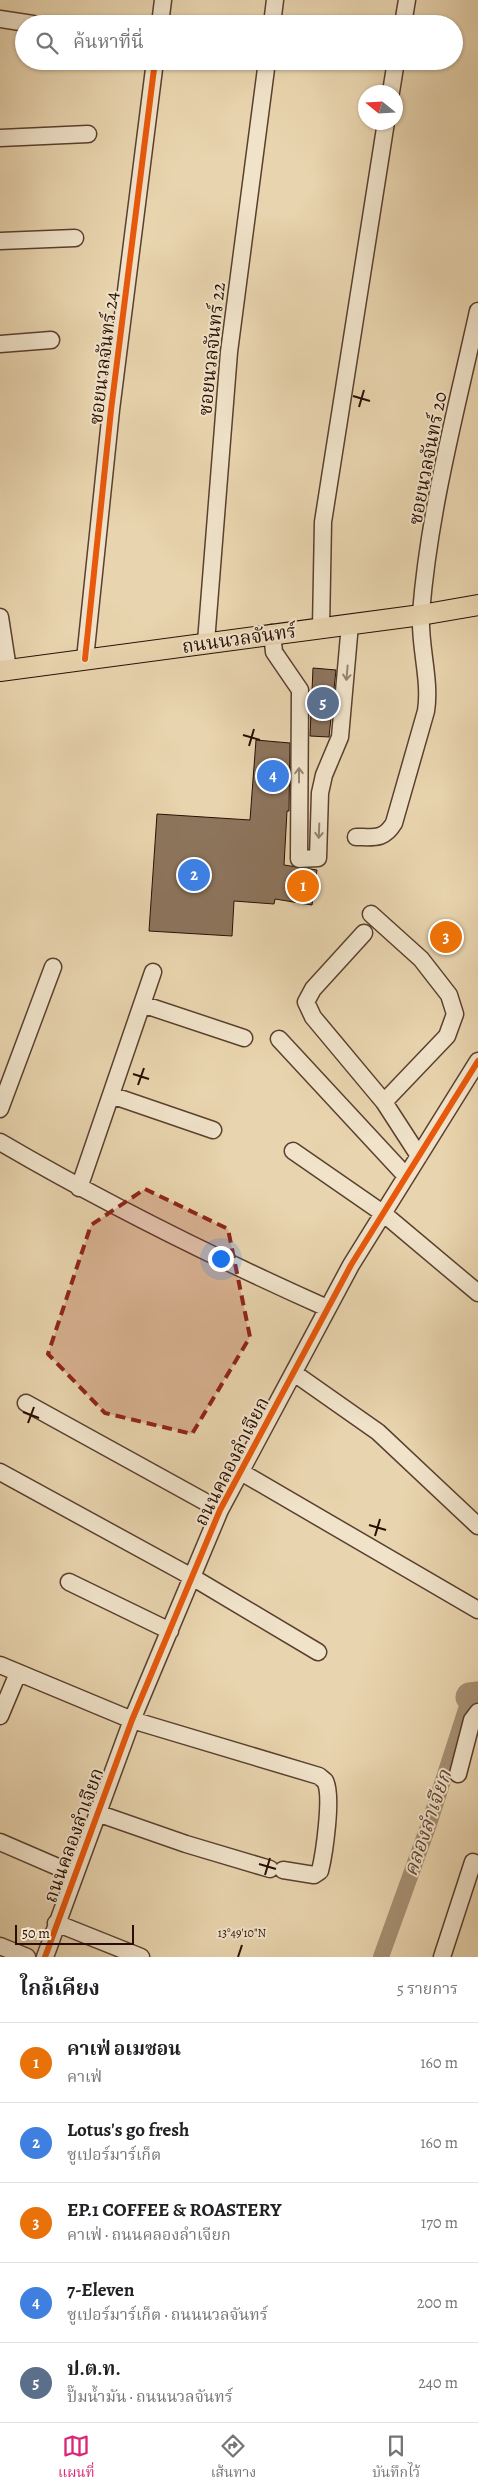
<!DOCTYPE html>
<html lang="th">
<meta charset="utf-8">
<style>
body{margin:0;font-family:Alegreya,"Noto Serif Thai",serif;background:#f2f2f2;color:#202124}
.compass{position:absolute;left:358px;top:85px;width:45px;height:45px;border-radius:50%;background:#fff;box-shadow:0 1px 4px #0004;rotate:288deg}
.scale{position:absolute;left:15px;bottom:12px;width:119px;box-sizing:border-box;padding-left:5px;border:2px solid #2a0e05;border-top:0;font-size:14px;line-height:18px;white-space:nowrap;color:#2a0e05;-webkit-text-stroke:4px #f0e3ca;paint-order:stroke}
.you{position:absolute;left:220px;top:1258px;width:18px;height:18px;margin:-12px;border:4px solid #fff;border-radius:50%;background:#1a73e8;box-shadow:0 0 0 8px #1a73e833}
.badge{display:grid;place-items:center;width:32px;height:32px;border-radius:50%;background:#db2777;color:#fff;font-size:16px;font-weight:700}
.pin{position:absolute;translate:-50% -50%;border:2px solid #fff;box-shadow:0 1px 5px #0006}
.list{margin:0;padding:0;list-style:none}
h2{display:flex;justify-content:space-between;align-items:center;height:65px;margin:0;padding:0 20px;font-size:21px}
h2 small{font-size:16px;font-weight:400;color:#757577}
.list li{display:grid;grid-template-columns:32px 1fr auto;gap:15px;align-items:center;box-sizing:border-box;height:80px;padding:0 20px;border-top:1px solid #e0e0e0}
.list b{display:block;font-size:19px;white-space:nowrap}
.list p{margin:0;font-size:16px;white-space:nowrap;color:#757577}
.list em{font-size:16px;font-style:normal;color:#757577}
.icon{flex:none;width:28px;height:28px;fill:none;stroke:currentColor;stroke-width:2;stroke-linecap:round;stroke-linejoin:round}
.map{position:relative;flex:none;width:478px;height:1957px;overflow:hidden}
.search{position:absolute;background:#fff;box-shadow:0 1px 4px #0004;left:15px;right:15px;top:15px;height:55px;display:flex;align-items:center;gap:12px;box-sizing:border-box;padding:0 18px;border-radius:28px;color:#757577;font-size:19px}
.sheet{height:465px;background:#fff}
nav{display:flex;justify-content:space-around;align-items:center;box-sizing:border-box;height:70px;border-top:1px solid #e0e0e0;background:#fff;font-size:14px;color:#757577}
nav a{display:grid;justify-items:center;gap:2px}
nav .on{color:#db2777}
.map>svg:first-child{display:block}
.lines{fill:none;stroke-linecap:round;stroke-linejoin:round}
.canal{stroke:#a79175;stroke-width:16}
.river{stroke:#a79175;stroke-width:29}
.building{fill:#8d755d;stroke:#2a0e05}
.minor-casing{stroke:#5a402f;stroke-width:19}
.major-casing{stroke:#2a0e05;stroke-width:22}
.minor{stroke:#f0e3ca;stroke-width:16}
.major{stroke:#e8d4ae;stroke-width:20}
.cycleway-casing{stroke:#f0e3ca;stroke-width:9}
.cycleway{stroke:#e8590c;stroke-width:6}
.oneway{stroke:#978371}
.marked{fill:#8f2418;fill-opacity:0.2;stroke:#8f2418;stroke-width:4;stroke-dasharray:10 6;stroke-linejoin:round}
.ticks{fill:none;stroke:#2a0e05;stroke-width:2}
.labels{text-anchor:middle;stroke-width:4;stroke-linejoin:round;paint-order:stroke}
.street-label{font-size:19px;fill:#2a0e05;stroke:#f0e3ca}
.water-label{font-size:20px;font-style:italic;fill:#624937;stroke:#f0e3ca}
.ticks-label{font-size:12px;text-anchor:middle;fill:#2a0e05;stroke:#f0e3ca;stroke-width:4;stroke-linejoin:round;paint-order:stroke}
</style>
<div class="map">
<svg width="478" height="1957" viewBox="0 0 478 1957">
<rect width="100%" height="100%" fill="#e8d4ae"/>
<filter id="stains"><feTurbulence type="fractalNoise" baseFrequency=".004" numOctaves="4"/><feColorMatrix values="0 0 0 0 .2 0 0 0 0 .09 0 0 0 0 .02 0 0 0 .5 -.17"/></filter>
<radialGradient id="worn" r=".72"><stop offset=".6" stop-color="#630" stop-opacity="0"/><stop offset="1" stop-color="#630" stop-opacity=".3"/></radialGradient>
<g class="lines">
<!-- canal -->
<path class="canal" d="M381 1957 429 1824 470 1697"/>
<!-- river -->
<path class="river" d="M470 1697 478 1696"/>
</g>
<!-- building -->
<path class="building" d="M313 668 336 670 329 737 310 736Z
M256 740 290 743 289 811H287L284 865 317 870 312 905 275 899 274 904 234 901 232 936 149 931 157 814 250 820Z"/>
<g class="lines">
<!-- minor casing -->
<g class="minor-casing">
<path id="minor" d="M0 19 33 24
M160 24 163 0
M272 24 275 0
M403 24 407 0
M391 92 396 61
M0 138 88 134
M0 241 75 238
M0 344 51 340
M0 617 8 669
M321 628 323 522 386 122
M272 633 274 652 300 690 299 859 318 858 320 793 324 775 340 737 350 624
M206 642 229 352 267 61
M85 659 111 410 155 61
M356 837C374 837 384 840 394 823L426 711C431 680 419 646 421 613 429 511 456 411 478 311
M371 914 421 959 449 995 455 1014 447 1036 384 1102 419 1156
M364 933 313 989 306 1002 313 1017 384 1102
M142 1004 244 1038
M279 1039 406 1176
M111 1095 213 1130
M0 1109 53 967
M0 1142C106 1204 215 1258 327 1308
M293 1151 384 1214 478 1293
M79 1188 153 972
M294 1373 378 1432 478 1526
M26 1403 220 1510
M0 1472 192 1577 318 1652
M241 1472 478 1610
M69 1582 170 1631
M0 1665 132 1720 319 1776C320 1777 324 1780 325 1781 333 1795 324 1855 320 1871L314 1875 283 1870
M0 1716 18 1673
M458 1774 472 1720 478 1712
M97 1813 186 1844 270 1869
M0 1842 74 1874
M56 1923 141 1957
M0 1946 27 1957
M45 1957 132 1720 220 1510 351 1265 478 1061
M442 1957 473 1862"/>
</g>
<!-- major casing -->
<g class="major-casing">
<path id="major" d="M0 671 421 615 478 605"/>
</g>
<!-- minor -->
<use href="#minor" class="minor"/>
<!-- major -->
<use href="#major" class="major"/>
<!-- cycleway casing -->
<g class="cycleway-casing">
<path id="cycleway" d="M85 659 111 410 155 61
M45 1957 132 1720 220 1510 351 1265 478 1061"/>
</g>
<!-- cycleway -->
<use href="#cycleway" class="cycleway"/>
</g>
<!-- one-way arrows -->
<defs><path id="oneway-shaft" d="M-6 0H5M1.5-3L5.5 0L1.5 3" fill="none" stroke-width="1.6" stroke-linecap="round" stroke-linejoin="round" transform="scale(1.25)"/></defs>
<g class="oneway">
<use href="#oneway-shaft" transform="translate(347 673) rotate(95)"/>
<use href="#oneway-shaft" transform="translate(299 775) rotate(-90)"/>
<use href="#oneway-shaft" transform="translate(319 831) rotate(92)"/>
</g>
<!-- marked area -->
<path class="marked" d="M145 1189 228 1229 250 1337 192 1434 105 1413 48 1354 91 1225Z"/>
<!-- ticks -->
<path class="ticks" d="M353 396 370 401M359 407 364 390M243 735 260 740M249 746 254 729M133 1074 149 1079M138 1085 144 1068M23 1412 39 1418M28 1423 34 1407M369 1525 386 1530M375 1536 380 1519M259 1864 276 1869M265 1875 270 1858M238 1957 242 1945"/>
<g class="labels">
<!-- street labels -->
<g class="street-label">
<text transform="translate(211 349) rotate(-84)" y="7">ซอยนวลจันทร์ 22</text>
<text transform="translate(103 358) rotate(-83)" y="7">ซอยนวลจันทร์ 24</text>
<text transform="translate(427 458) rotate(-79)" y="7">ซอยนวลจันทร์ 20</text>
<text transform="translate(239 638) rotate(-8)" y="7">ถนนนวลจันทร์</text>
<text transform="translate(231 1461) rotate(-63)" y="7">ถนนคลองลำเจียก</text>
<text transform="translate(73 1835) rotate(-70)" y="7">ถนนคลองลำเจียก</text>
</g>
<!-- water labels -->
<g class="water-label">
<text transform="translate(427 1823) rotate(-71)" y="7">คลองลำเจียก</text>
</g>
</g>
<g class="ticks-label">
<text x="242" y="1937">13°49'10"N</text>
</g>
<rect width="100%" height="100%" filter="url(#stains)"/>
<rect width="100%" height="100%" fill="url(#worn)"/>
</svg>
<svg class="compass" viewBox="-18 -18 36 36"><path d="M0-13l5 13h-10z" fill="#e53935"/><path d="M0 13l5-13h-10z" fill="#757577"/></svg>
<div class="scale">50 m</div>
<div class="you"></div>
<div class="pin badge" style="left:303px;top:886px;background:#e8710a">1</div>
<div class="pin badge" style="left:194px;top:875px;background:#3f7fe0">2</div>
<div class="pin badge" style="left:446px;top:937px;background:#e8710a">3</div>
<div class="pin badge" style="left:273px;top:776px;background:#3f7fe0">4</div>
<div class="pin badge" style="left:323px;top:703px;background:#5c6f8a">5</div>
<div class="search"><svg class="icon" aria-label="search" viewBox="0 0 24 24"><circle cx="10" cy="10" r="6"/><path d="M15 15l6 6"/></svg>ค้นหาที่นี่</div>
</div>
<section class="sheet">
<h2>ใกล้เคียง<small>5 รายการ</small></h2>
<ul class="list">
<li><span class="badge" style="background:#e8710a">1</span><div><b>คาเฟ่ อเมซอน</b><p>คาเฟ่</p></div><em>160 m</em></li>
<li><span class="badge" style="background:#3f7fe0">2</span><div><b>Lotus's go fresh</b><p>ซูเปอร์มาร์เก็ต</p></div><em>160 m</em></li>
<li><span class="badge" style="background:#e8710a">3</span><div><b>EP.1 COFFEE &amp; ROASTERY</b><p>คาเฟ่ · ถนนคลองลำเจียก</p></div><em>170 m</em></li>
<li><span class="badge" style="background:#3f7fe0">4</span><div><b>7-Eleven</b><p>ซูเปอร์มาร์เก็ต · ถนนนวลจันทร์</p></div><em>200 m</em></li>
<li><span class="badge" style="background:#5c6f8a">5</span><div><b>ป.ต.ท.</b><p>ปั๊มน้ำมัน · ถนนนวลจันทร์</p></div><em>240 m</em></li>
</ul>
</section>
<nav>
<a class="on"><svg class="icon" aria-label="map" viewBox="0 0 24 24"><path d="M3 6l6-2 6 2 6-2v14l-6 2-6-2-6 2zM9 4v14M15 6v14"/></svg>แผนที่</a>
<a><svg class="icon" aria-label="directions" viewBox="0 0 24 24"><path d="M12 3l9 9-9 9-9-9zM9 14v-3h6M13 9l2 2-2 2"/></svg>เส้นทาง</a>
<a><svg class="icon" aria-label="saved" viewBox="0 0 24 24"><path d="M7 4h10v16l-5-4-5 4z"/></svg>บันทึกไว้</a>
</nav>
